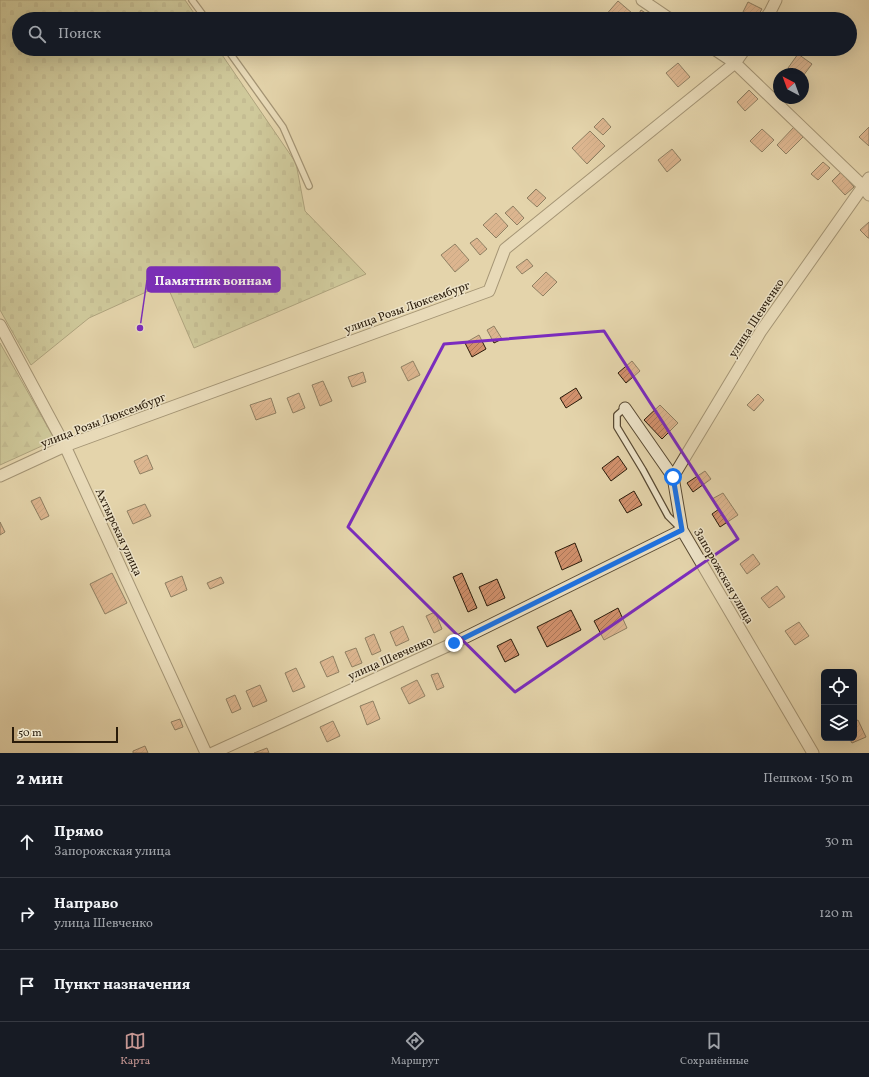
<!DOCTYPE html>
<html lang="ru">
<meta charset="utf-8">
<style>
body{margin:0;font-family:Vollkorn,serif;background:#20242c;color:#f1f3f6}
.controls{position:absolute;right:12px;bottom:12px;display:grid;overflow:hidden;border-radius:6px;box-shadow:0 4px 16px #0002}
.controls button{width:36px;height:36px;display:grid;place-items:center;padding:0;border:0;border-bottom:1px solid #363941;background:#171b24;color:#f1f3f6;font:20px sans-serif}
.compass{position:absolute;left:773px;top:68px;width:36px;height:36px;border-radius:50%;background:#171b24;box-shadow:0 4px 16px #0002;rotate:319deg}
.scale{position:absolute;left:12px;bottom:10px;width:106px;box-sizing:border-box;padding-left:4px;border:2px solid #291b0a;border-top:0;font-size:11px;line-height:14px;white-space:nowrap;color:#291b0a;-webkit-text-stroke:3px #ede3c8;paint-order:stroke}
.stop{position:absolute;width:12px;height:12px;margin:-9px;border:3px solid #1a73e8;border-radius:50%;background:#fff}
.stop.end{background:#1a73e8;border-color:#fff;box-shadow:0 1px 4px #0008}
.list{margin:0;padding:0;list-style:none}
h2{display:flex;justify-content:space-between;align-items:center;height:52px;margin:0;padding:0 16px;font-size:17px}
h2 small{font-size:13px;font-weight:400;color:#9ea1a6}
.list li{display:grid;grid-template-columns:26px 1fr auto;gap:12px;align-items:center;box-sizing:border-box;height:72px;padding:0 16px;border-top:1px solid #363941}
.list b{display:block;font-size:15px;white-space:nowrap}
.list p{margin:0;font-size:13px;white-space:nowrap;color:#9ea1a6}
.list em{font-size:13px;font-style:normal;color:#9ea1a6}
.icon{flex:none;width:22px;height:22px;fill:none;stroke:currentColor;stroke-width:2;stroke-linecap:round;stroke-linejoin:round}
.map{position:relative;flex:none;width:869px;height:753px;overflow:hidden}
.search{position:absolute;background:#171b24;box-shadow:0 4px 16px #0002;left:12px;right:12px;top:12px;height:44px;display:flex;align-items:center;gap:10px;box-sizing:border-box;padding:0 14px;border-radius:22px;color:#9ea1a6;font-size:15px}
.sheet{height:268px;background:#171b24}
nav{display:flex;justify-content:space-around;align-items:center;box-sizing:border-box;height:56px;border-top:1px solid #363941;background:#171b24;font-size:11px;color:#9ea1a6}
nav a{display:grid;justify-items:center;gap:2px}
nav .on{color:#c59692}
.map>svg:first-child{display:block}
.forest{fill:url(#forest-firs);stroke:#706c48}
.cemetery{fill:url(#cemetery-stones);stroke:#706c48}
.building{fill:url(#building-hatch);stroke:#291b0a}
.lines{fill:none;stroke-linecap:round;stroke-linejoin:round}
.service-casing{stroke:#584932;stroke-width:8}
.minor-casing{stroke:#584932;stroke-width:13}
.service{stroke:#ede3c8;stroke-width:5.5}
.minor{stroke:#ede3c8;stroke-width:11}
.route{stroke:#1a73e8;stroke-width:5}
.marked{fill:none;stroke:#7b2cbf;stroke-width:3;stroke-linejoin:round}
.labels{text-anchor:middle;stroke-width:3;stroke-linejoin:round;paint-order:stroke}
.street-label{font-size:12px;fill:#291b0a;stroke:#ede3c8}
.leader{fill:none;stroke:#7b2cbf;stroke-width:1.5}
.callout-dot{fill:#7b2cbf;stroke:#ede3c8;stroke-width:1.5}
.callout{fill:#7b2cbf;stroke:#7b2cbf;stroke-width:1.5}
.callout-label{font-size:13px;text-anchor:middle;font-weight:bold;fill:#fff}
</style>
<div class="map">
<svg width="869" height="753" viewBox="0 0 869 753">
<defs>
<pattern id="forest-firs" width="22" height="20" patternUnits="userSpaceOnUse"><rect width="22" height="20" fill="#b7bc87"/><path d="M5 1l3.5 6h-7zM16 11l3.5 6h-7z" fill="#9da173"/></pattern>
<pattern id="cemetery-stones" width="16" height="16" patternUnits="userSpaceOnUse"><rect width="16" height="16" fill="#b7bc87"/><path d="M2 7V4a2 2 0 0 1 4 0v3zM10 15v-3a2 2 0 0 1 4 0v3z" fill="#9da173"/></pattern>
<pattern id="building-hatch" width="6" height="6" patternUnits="userSpaceOnUse"><rect width="6" height="6" fill="#d2916d"/><path d="M-1 1l2-2M0 6l6-6M5 7l2-2" fill="none" stroke="#aa7658"/></pattern>
</defs>
<rect width="100%" height="100%" fill="#e4d4ab"/>
<filter id="stains"><feTurbulence type="fractalNoise" baseFrequency=".005" numOctaves="4"/><feColorMatrix values="0 0 0 0 .2 0 0 0 0 .09 0 0 0 0 .02 0 0 0 .5 -.17"/></filter>
<radialGradient id="worn" r=".72"><stop offset=".6" stop-color="#630" stop-opacity="0"/><stop offset="1" stop-color="#630" stop-opacity=".3"/></radialGradient>
<!-- forest -->
<path class="forest" d="M0 343 55 440 0 465Z"/>
<!-- cemetery -->
<path class="cemetery" d="M0 0H185L198 19H19V49H218L296 163 305 211 366 274 194 348 166 283 89 318 31 365 0 310Z"/>
<!-- building -->
<path class="building" d="M618 1 632 13 627 19H606L604 17Z
M748 2 762 9 756 19H751L742 14Z
M641 10 653 18 652 19H636Z
M798 54 812 64 803 76V74H796L788 68Z
M678 63 690 77 678 87 666 73Z
M749 90 758 99 745 111 737 102Z
M603 118 611 127 603 135 594 127Z
M794 127 803 137 786 154 777 145Z
M869 127V146L859 137Z
M762 129 774 140 762 152 750 141Z
M590 131 605 146 587 164 572 148Z
M672 149 681 160 667 172 658 160Z
M823 162 830 168 818 180 811 174Z
M841 172 854 187 845 195 832 181Z
M536 189 546 198 537 207 527 198Z
M513 206 524 218 517 225 505 213Z
M496 213 508 226 496 238 483 225Z
M869 222V238H868L860 230Z
M477 238 487 249 480 255 470 243Z
M455 244 469 260 455 272 441 255Z
M527 259 533 266 522 274 516 267Z
M546 272 557 282 543 296 532 286Z
M494 326 502 339 494 343 487 330Z
M479 335 486 349 472 357 465 343Z
M413 361 420 375 408 381 401 367Z
M632 361 640 371 626 383 618 373Z
M363 372 366 382 352 387 348 377Z
M323 381 332 401 320 406 312 385Z
M576 388 582 398 566 408 560 398Z
M299 393 305 408 293 413 287 398Z
M758 394 764 400 754 411 747 405Z
M271 398 276 413 256 420 250 405Z
M660 405 678 423 662 439 644 420Z
M147 455 153 469 140 474 134 461Z
M618 456 627 469 611 481 602 468Z
M705 471 711 479 693 492 687 483Z
M634 491 642 505 627 513 619 500Z
M723 493 738 515 720 527 712 514 719 509 712 499Z
M40 497 49 516 41 520 31 501Z
M145 504 151 516 133 524 127 511Z
M0 522 5 532 0 535Z
M575 543 582 561 562 570 555 552Z
M753 554 760 564 747 574 740 564Z
M112 573 127 603 105 614 90 584Z
M462 573 477 608 468 612 453 577Z
M182 576 187 590 171 597 165 583Z
M221 577 224 583 210 589 207 583Z
M497 579 505 598 487 606 479 587Z
M777 586 785 597 769 608 761 598Z
M618 608 627 628 604 640 594 621Z
M571 610 581 630 547 647 537 627Z
M435 612 442 629 434 633 426 616Z
M799 622 809 636 795 645 785 631Z
M403 626 409 640 396 646 390 632Z
M374 634 381 651 372 655 365 638Z
M511 639 519 655 505 662 497 646Z
M356 648 362 663 352 667 345 652Z
M333 656 339 672 327 677 320 662Z
M296 668 305 687 293 692 285 673Z
M438 673 444 687 437 690 431 675Z
M417 680 425 696 409 704 401 688Z
M260 685 267 701 253 707 246 691Z
M235 695 241 709 232 713 226 699Z
M373 701 380 719 367 725 360 706Z
M180 719 183 727 175 730 171 722Z
M858 720 866 737 852 743 849 738H854V722Z
M333 721 340 736 327 742 320 727Z
M145 746 148 753H133V751Z
M267 748 269 753H254Z"/>
<g class="lines">
<!-- service casing -->
<g class="service-casing">
<path id="service" d="M192 0 206 19
M227 49 283 127 309 186
M625 408 617 415V427L643 470 668 516 679 527"/>
</g>
<!-- minor casing -->
<g class="minor-casing">
<path id="minor" d="M642 0 670 19
M765 19 770 12 776 0
M714 49 735 63 863 186 869 195
M0 325 65 446 206 753
M625 408 673 477 682 530 813 753
M0 476 65 446 489 291 505 249 735 63 745 49
M673 477 761 331 869 178
M213 753 454 643 682 530"/>
</g>
<!-- service -->
<use href="#service" class="service"/>
<!-- minor -->
<use href="#minor" class="minor"/>
</g>
<g class="lines">
<!-- route -->
<path class="route" d="M454 643 682 530 673 477"/>
</g>
<!-- marked area -->
<path d="M0 0H869V753H0ZM604 331 738 539 515 692 348 527 444 344Z" fill="#e4d4ab" fill-opacity=".55" fill-rule="evenodd"/>
<path class="marked" d="M604 331 738 539 515 692 348 527 444 344Z"/>
<g class="labels">
<!-- street labels -->
<g class="street-label">
<text transform="translate(407 307) rotate(-20)" y="4">улица Розы Люксембург</text>
<text transform="translate(756 318) rotate(-57)" y="4">улица Шевченко</text>
<text transform="translate(103 420) rotate(-21)" y="4">улица Розы Люксембург</text>
<text transform="translate(119 532) rotate(65)" y="4">Ахтырская улица</text>
<text transform="translate(724 576) rotate(60)" y="4">Запорожская улица</text>
<text transform="translate(390 658) rotate(-24)" y="4">улица Шевченко</text>
</g>
</g>
<!-- callouts -->
<path class="leader" d="M140 328L147 280"/>
<circle class="callout-dot" cx="140" cy="328" r="4"/>
<rect class="callout" x="147" y="267" width="133" height="25" rx="4"/>
<g class="callout-label">
<text x="213" y="285">Памятник воинам</text>
</g>
<rect width="100%" height="100%" filter="url(#stains)"/>
<rect width="100%" height="100%" fill="url(#worn)"/>
</svg>
<div class="controls">
<button><svg class="icon" aria-label="locate" viewBox="0 0 24 24"><circle cx="12" cy="12" r="6"/><path d="M12 2v4M12 18v4M2 12h4M18 12h4"/></svg></button>
<button><svg class="icon" aria-label="layers" viewBox="0 0 24 24"><path d="M12 4l9 5-9 5-9-5zM3 14l9 5 9-5"/></svg></button>
</div>
<svg class="compass" viewBox="-18 -18 36 36"><path d="M0-13l5 13h-10z" fill="#e53935"/><path d="M0 13l5-13h-10z" fill="#9ea1a6"/></svg>
<div class="scale">50 m</div>
<div class="stop" style="left:673px;top:477px"></div>
<div class="stop end" style="left:454px;top:643px"></div>
<div class="search"><svg class="icon" aria-label="search" viewBox="0 0 24 24"><circle cx="10" cy="10" r="6"/><path d="M15 15l6 6"/></svg>Поиск</div>
</div>
<section class="sheet">
<h2>2 мин<small>Пешком · 150 m</small></h2>
<ul class="list">
<li><svg class="icon" aria-label="ahead" viewBox="0 0 24 24"><path d="M12 20V5M6 11l6-6 6 6"/></svg><div><b>Прямо</b><p>Запорожская улица</p></div><em>30 m</em></li>
<li><svg class="icon" aria-label="right" viewBox="0 0 24 24"><path d="M7 20v-9h11M14 6l5 5-5 5"/></svg><div><b>Направо</b><p>улица Шевченко</p></div><em>120 m</em></li>
<li><svg class="icon" aria-label="arrive" viewBox="0 0 24 24"><path d="M6 21V4h12l-3 4 3 4H6"/></svg><div><b>Пункт назначения</b></div></li>
</ul>
</section>
<nav>
<a class="on"><svg class="icon" aria-label="map" viewBox="0 0 24 24"><path d="M3 6l6-2 6 2 6-2v14l-6 2-6-2-6 2zM9 4v14M15 6v14"/></svg>Карта</a>
<a><svg class="icon" aria-label="directions" viewBox="0 0 24 24"><path d="M12 3l9 9-9 9-9-9zM9 14v-3h6M13 9l2 2-2 2"/></svg>Маршрут</a>
<a><svg class="icon" aria-label="saved" viewBox="0 0 24 24"><path d="M7 4h10v16l-5-4-5 4z"/></svg>Сохранённые</a>
</nav>
